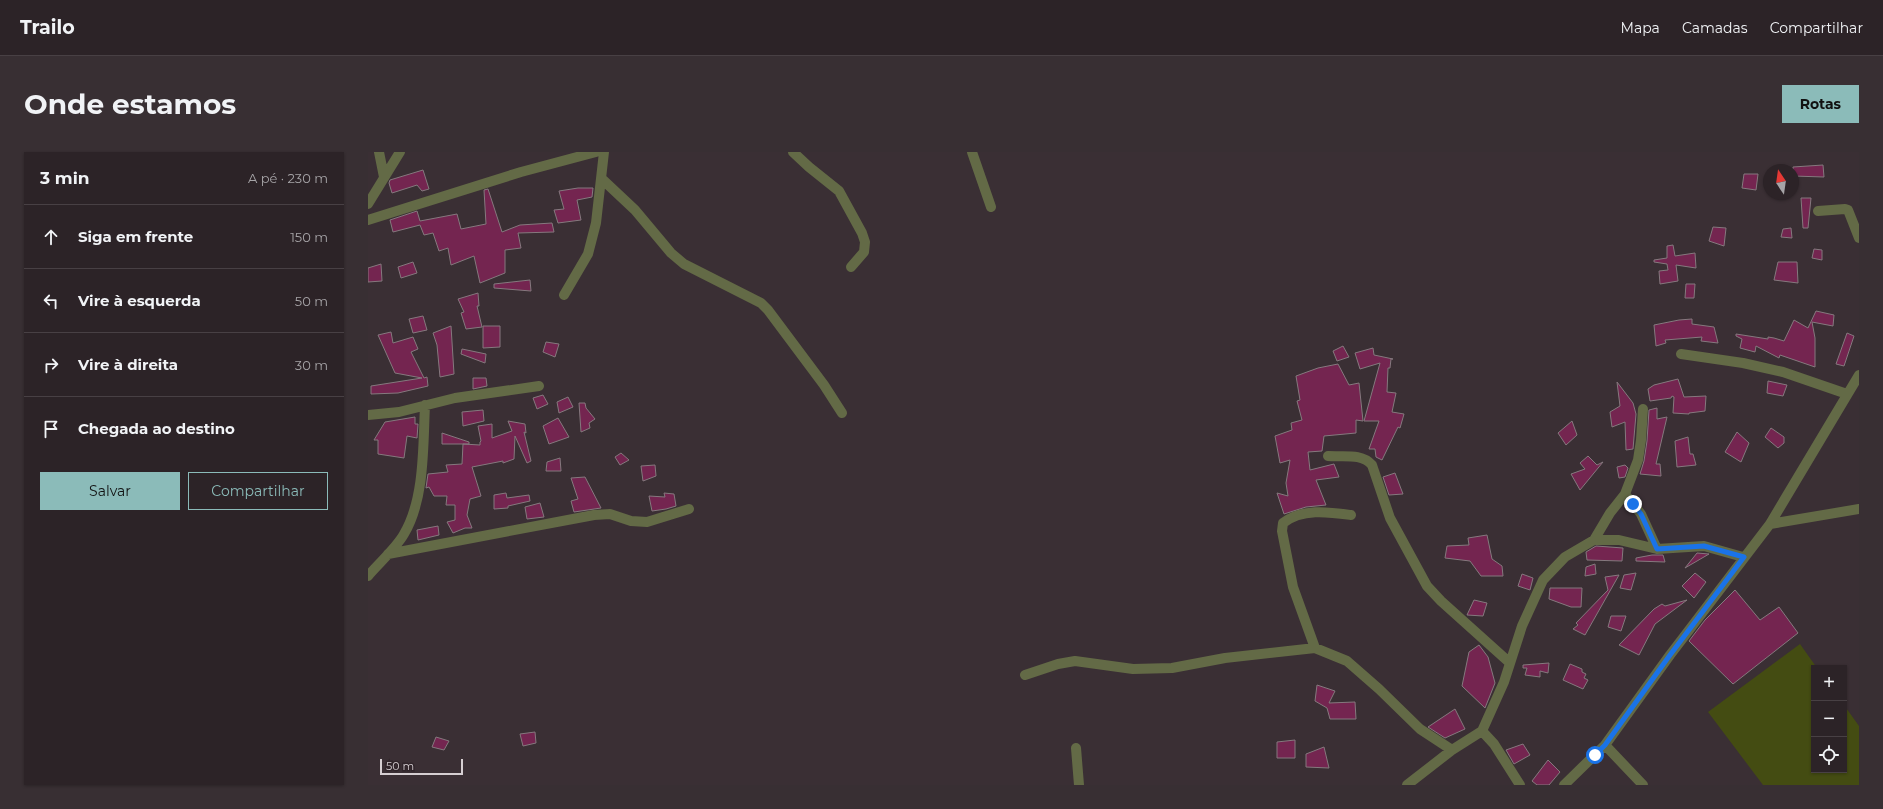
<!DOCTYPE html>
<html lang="pt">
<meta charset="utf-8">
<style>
body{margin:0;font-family:Montserrat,sans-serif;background:#382f33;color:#f1f3f6}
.controls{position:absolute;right:12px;bottom:12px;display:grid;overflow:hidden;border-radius:0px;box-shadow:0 1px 3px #0004}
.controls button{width:36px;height:36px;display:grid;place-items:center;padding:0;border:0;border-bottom:1px solid #484044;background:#2c2327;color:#f1f3f6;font:20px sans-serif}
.compass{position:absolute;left:1395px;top:12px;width:36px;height:36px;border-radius:50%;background:#2c2327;box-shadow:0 1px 3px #0004;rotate:347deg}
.scale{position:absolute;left:12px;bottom:10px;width:83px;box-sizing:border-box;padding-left:4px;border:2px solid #d6cfd2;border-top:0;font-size:11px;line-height:14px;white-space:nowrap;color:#d6cfd2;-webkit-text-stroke:3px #30252a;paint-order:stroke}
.stop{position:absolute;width:12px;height:12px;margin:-9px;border:3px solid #1a73e8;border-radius:50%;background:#fff}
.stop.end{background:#1a73e8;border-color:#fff;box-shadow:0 1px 4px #0008}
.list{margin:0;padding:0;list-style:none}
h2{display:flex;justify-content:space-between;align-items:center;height:52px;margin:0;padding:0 16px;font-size:17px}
h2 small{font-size:13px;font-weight:400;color:#a6a4a7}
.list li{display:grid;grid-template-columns:26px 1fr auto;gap:12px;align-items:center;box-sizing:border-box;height:64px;padding:0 16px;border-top:1px solid #484044}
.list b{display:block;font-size:15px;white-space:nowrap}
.list em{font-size:13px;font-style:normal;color:#a6a4a7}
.actions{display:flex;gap:8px;padding:12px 16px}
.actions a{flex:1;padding:9px 0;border:1px solid #8bbbb9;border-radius:0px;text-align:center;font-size:14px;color:#8bbbb9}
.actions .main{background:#8bbbb9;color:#111}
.icon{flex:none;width:22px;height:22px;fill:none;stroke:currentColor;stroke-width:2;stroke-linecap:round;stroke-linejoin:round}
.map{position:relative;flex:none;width:1491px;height:633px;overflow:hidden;border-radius:0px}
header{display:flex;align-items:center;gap:24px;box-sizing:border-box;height:56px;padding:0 20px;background:#2c2327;border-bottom:1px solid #484044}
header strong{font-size:19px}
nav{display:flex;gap:22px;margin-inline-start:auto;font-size:14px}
.intro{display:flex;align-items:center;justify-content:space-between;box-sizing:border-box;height:96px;padding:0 24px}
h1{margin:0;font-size:28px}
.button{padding:10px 18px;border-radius:0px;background:#8bbbb9;color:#111;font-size:14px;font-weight:700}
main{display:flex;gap:24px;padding:0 24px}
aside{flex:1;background:#2c2327;border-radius:0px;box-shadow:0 1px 3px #0004}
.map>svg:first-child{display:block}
.green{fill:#444c12}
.building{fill:#742550;stroke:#85797e}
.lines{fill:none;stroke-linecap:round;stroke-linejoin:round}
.minor{stroke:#636a46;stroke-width:10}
.route{stroke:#1a73e8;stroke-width:5}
</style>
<header>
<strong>Trailo</strong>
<nav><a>Mapa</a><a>Camadas</a><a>Compartilhar</a></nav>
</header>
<div class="intro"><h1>Onde estamos</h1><a class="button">Rotas</a></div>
<main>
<aside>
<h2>3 min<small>A pé · 230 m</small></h2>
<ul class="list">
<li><svg class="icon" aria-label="ahead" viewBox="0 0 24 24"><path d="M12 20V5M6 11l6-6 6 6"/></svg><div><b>Siga em frente</b></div><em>150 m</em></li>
<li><svg class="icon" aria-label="left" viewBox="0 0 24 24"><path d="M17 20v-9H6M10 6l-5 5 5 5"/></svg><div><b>Vire à esquerda</b></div><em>50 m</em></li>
<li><svg class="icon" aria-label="right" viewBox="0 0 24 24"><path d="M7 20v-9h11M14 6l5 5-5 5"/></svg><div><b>Vire à direita</b></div><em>30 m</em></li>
<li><svg class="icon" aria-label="arrive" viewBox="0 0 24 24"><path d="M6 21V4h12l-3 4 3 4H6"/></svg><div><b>Chegada ao destino</b></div></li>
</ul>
<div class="actions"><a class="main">Salvar</a><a>Compartilhar</a></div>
</aside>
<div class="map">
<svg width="1491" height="633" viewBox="0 0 1491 633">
<rect width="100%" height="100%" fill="#3a2f34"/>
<!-- green -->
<path class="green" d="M1432 492 1449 516H1446V618H1476V553L1491 574V633H1395L1340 560Z"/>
<!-- building -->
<path class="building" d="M1455 13 1456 25 1425 24V15Z
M55 18 61 37 54 39 49 33 24 41 21 31 22 28Z
M1376 22H1390L1388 38 1374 36Z
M210 36H225L224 45 209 48 213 68 190 71 186 58 196 57 191 39Z
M120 37 134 80 152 73 184 71 186 80 150 81 153 96 137 98V121L112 131 106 104 83 113 80 96 71 99 65 81 56 83 52 73 25 80 22 68 49 59 52 69 89 62 93 77 118 72 116 38Z
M1433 46H1443L1440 76H1435Z
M1345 75 1358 76 1356 94 1341 89Z
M1423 76 1424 86 1413 85 1415 77Z
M1305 93 1307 104 1327 101 1328 116 1308 113 1310 129 1292 132 1291 119 1300 118 1299 112 1286 110V108L1299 106V94Z
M1446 97 1454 98V108L1444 106Z
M45 110 49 121 33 126 30 115Z
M1410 110H1429L1430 131 1406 128Z
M13 112 14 129 0 130V116Z
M162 128 163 139 126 136V132Z
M1318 132H1327L1326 146H1317Z
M110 141 111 154H109L114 175 98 177 93 161 96 160 90 147Z
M1448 159 1466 163 1465 174 1444 170 1447 186V215L1412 203 1411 206 1388 194 1387 200 1372 196 1374 187 1368 184V182L1400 187V185L1406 186 1416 189 1426 168 1440 176Z
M55 164 59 178 45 181 41 167Z
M1324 167V172L1346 175 1350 191 1333 189 1334 185 1297 188 1298 191 1288 194 1286 173 1311 168Z
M83 174 86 222 72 225 69 193 65 181Z
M115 174H132V195L115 196Z
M23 180 25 191 45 185 50 197 43 200 56 226 59 225 60 234 30 241 3 242V234L54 226 27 221 10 183Z
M1479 181 1486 184 1476 214 1468 212Z
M178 190 191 192 187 205 175 200Z
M975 194 981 205 969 209 965 199Z
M1005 196 1006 203 1025 207H1023L1022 216H1020L1019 240 1028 241 1024 260 1036 262 1032 276 1030 275 1014 308 1008 305 1007 297H1001L1011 269H996L1012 211 992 217 987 201Z
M94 197 118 202 117 211 93 202Z
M970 212 981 233 991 231 995 269 988 268V281L956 284 954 299 940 300 942 318 966 312 971 325 948 328 958 353 938 355 916 362 909 341 920 344 918 331 922 308 912 311 907 284 924 278 923 271 934 268 929 249 932 248 928 224 950 216Z
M105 226H118L119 234 105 237Z
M1310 227 1316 245 1338 244 1337 259 1321 261V262L1305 261 1306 245 1304 244 1303 246 1282 249 1280 237 1286 233Z
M1400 229 1419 233 1415 244 1399 241Z
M1249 230 1265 251 1268 262 1265 297 1258 298 1257 270 1244 275 1242 260 1252 254Z
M175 243 180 252 169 257 165 246Z
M200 245 205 255 191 261 189 250Z
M211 251H217L218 256 227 267 221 271 222 276 213 280Z
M1289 256V267L1299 265 1288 312H1292L1293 324 1272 322 1276 309 1279 289 1281 258Z
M115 258 116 269 95 274 94 260Z
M47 265V272H50L49 286 39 284 36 306 10 302V288H6L17 270Z
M190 266 201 285 181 292 175 274Z
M140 269 157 272 158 281 156 280 163 309 159 311 147 284 146 307 135 311V309L104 315 113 344 102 347 99 363 104 376H97L85 381 79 370 87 368V353H78L79 344H66L61 335 58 336 60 322 80 320 78 313 94 312 95 292 112 293V290L113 289 110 274 124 272V286L144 279Z
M1204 269 1209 283 1198 293 1190 281Z
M1403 276 1416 285V291L1410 296 1397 285Z
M1369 280 1381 291 1373 310 1357 300Z
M74 281 101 290V292H74Z
M1320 285 1322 302H1325L1328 313 1309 315 1307 289Z
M253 301 261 308 252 313 247 305Z
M1220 304 1229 313 1235 310 1212 338 1203 322 1217 317 1212 311Z
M192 306 193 319H178L179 310Z
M287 313 288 324 275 329 273 314Z
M1257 313 1260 316 1257 325 1251 326 1249 315Z
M1027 321 1035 342 1021 343 1015 325Z
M217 325 233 356 206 360 203 349 210 347 203 326Z
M138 341 139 346 161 343 162 349 140 354V356L126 357V343Z
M296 341 306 342 308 354 298 357 284 359 281 344 297 345Z
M172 351 176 365 159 367 157 355Z
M70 374 71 383 50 388 49 378Z
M1119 383 1124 407 1134 414 1135 424H1113L1102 409 1077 406 1079 394 1101 393 1100 386Z
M1228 394 1255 396 1254 409 1219 408 1218 400Z
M1329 401 1341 402 1317 416Z
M1284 403H1295L1297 410 1268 409V406Z
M1227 412 1228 422 1217 424 1218 415Z
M1268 421 1263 438 1252 436 1256 423Z
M1327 421 1338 430 1326 446 1314 434Z
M1154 422 1165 426 1162 438 1150 434Z
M1251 423 1217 483 1205 477 1210 473 1208 471 1240 438 1237 425Z
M1182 436H1214L1213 455H1203L1181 447Z
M1367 438 1392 468 1411 455 1430 481 1365 532 1321 489 1337 468Z
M1106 448 1119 451 1115 464 1099 463Z
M1319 448 1287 472 1271 503 1251 493 1286 457 1294 452 1297 454Z
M1243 464H1258L1253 479 1240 475Z
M1111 493 1120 505 1127 531 1117 556 1094 534 1101 500Z
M1181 511 1180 521 1172 519V525L1157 523 1159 516H1155V513Z
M1202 512 1214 517V520L1218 522 1216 526 1220 528 1215 537 1195 528Z
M949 533 967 539 961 551 987 550 988 567H962L959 556 947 549Z
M1087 557 1097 577 1077 586 1060 575Z
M167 580 168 591 155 594 152 582Z
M68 585 81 589 76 598 64 595Z
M927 588V606H909V590Z
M1155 592 1162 603 1146 612 1138 598Z
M956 595 961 616 938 615V602Z
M1180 608 1192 620 1181 633H1169L1164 629Z"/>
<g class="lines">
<!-- minor -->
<path class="minor" d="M11 0 16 25
M425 0 441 15 471 39 494 81 497 90 496 100 483 115
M604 0 623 55
M234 27 267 58 303 101 316 112 393 151 400 158 456 233 474 261
M0 52 32 0
M1450 59 1477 57 1480 58 1491 86
M0 68 153 20 228 0
M196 143 220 102 228 71 236 0
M1313 202 1375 211 1415 220 1479 242
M0 263 31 260 87 246 171 234
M960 304C976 305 994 301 1004 313L1022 366 1059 434 1073 449 1142 511
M1257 342 1273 362 1289 397
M1402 372 1491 357
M1226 388 1242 361 1257 342 1270 308 1273 288 1275 257
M20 402 226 363 242 362 263 369 279 370 321 357
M0 424C10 412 29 395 36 382 57 347 55 293 57 253
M947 496 925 435 914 379 915 371C934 356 961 360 983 363
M657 523 690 512 707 509 765 517 804 516 857 506 947 496 979 509 1011 537 1052 577 1084 598
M1237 593 1275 633
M708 596 711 633
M1039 633 1084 598 1114 579
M1152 633 1126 592 1114 579 1136 530 1154 474 1175 428 1197 405 1226 388H1251L1289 397 1336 394 1375 405
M1196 633 1237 593 1302 503 1402 372 1491 223"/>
</g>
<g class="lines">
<!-- route -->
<path class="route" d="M1227 603 1237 593 1302 503 1376 405 1336 394 1289 397 1273 362 1265 352"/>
</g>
</svg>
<div class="controls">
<button>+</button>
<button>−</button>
<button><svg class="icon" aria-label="locate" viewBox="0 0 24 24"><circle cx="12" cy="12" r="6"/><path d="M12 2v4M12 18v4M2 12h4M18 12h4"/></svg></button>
</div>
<svg class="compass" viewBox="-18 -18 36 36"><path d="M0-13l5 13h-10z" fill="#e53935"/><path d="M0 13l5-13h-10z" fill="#a6a4a7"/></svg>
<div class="scale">50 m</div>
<div class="stop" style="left:1227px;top:603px"></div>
<div class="stop end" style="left:1265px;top:352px"></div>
</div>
</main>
